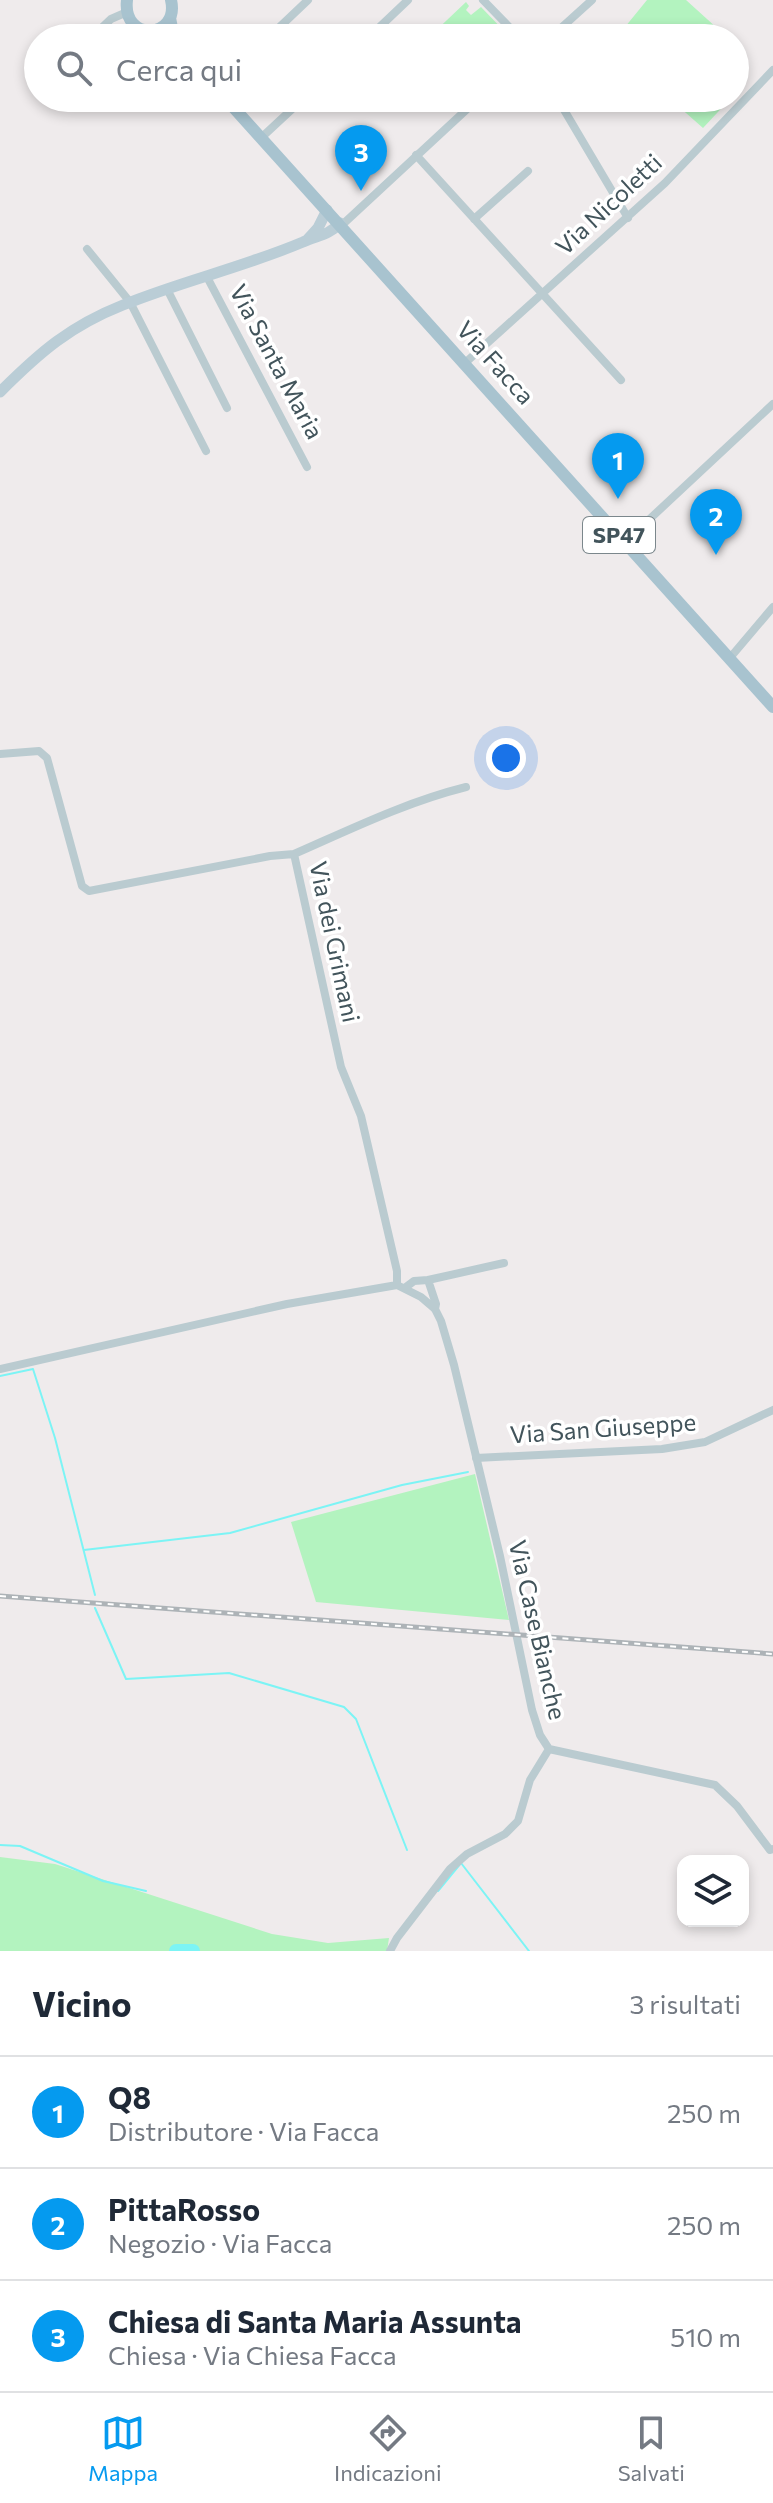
<!DOCTYPE html>
<html lang="it">
<meta charset="utf-8">
<style>
body{margin:0;font-family:Commissioner,sans-serif;background:#f2f2f3;color:#1f2937}
.controls{position:absolute;right:24px;bottom:24px;display:grid;overflow:hidden;border-radius:16px;box-shadow:0 4px 12px #0003}
.controls button{width:72px;height:72px;display:grid;place-items:center;padding:0;border:0;border-bottom:2px solid #e0e1e3;background:#fff;color:#1f2937;font:40px sans-serif}
.you{position:absolute;left:506px;top:758px;width:28px;height:28px;margin:-20px;border:6px solid #fff;border-radius:50%;background:#1a73e8;box-shadow:0 0 0 12px #1a73e833}
.badge{display:grid;place-items:center;width:52px;height:52px;border-radius:50%;background:#059aef;color:#fff;font-size:26px;font-weight:700}
.pin{position:absolute;translate:-50% -66px;filter:drop-shadow(0 2px 4px #0008)}
.pin::after{content:'';position:absolute;top:42px;width:28px;height:24px;background:inherit;clip-path:polygon(0 0,100% 0,50% 100%)}
.list{margin:0;padding:0;list-style:none}
h2{display:flex;justify-content:space-between;align-items:center;height:104px;margin:0;padding:0 32px;font-size:34px}
h2 small{font-size:26px;font-weight:400;color:#747a83}
.list li{display:grid;grid-template-columns:52px 1fr auto;gap:24px;align-items:center;box-sizing:border-box;height:112px;padding:0 32px;border-top:2px solid #e0e1e3}
.list b{display:block;font-size:30px;white-space:nowrap}
.list p{margin:0;font-size:26px;white-space:nowrap;color:#747a83}
.list em{font-size:26px;font-style:normal;color:#747a83}
.icon{flex:none;width:44px;height:44px;fill:none;stroke:currentColor;stroke-width:2;stroke-linecap:round;stroke-linejoin:round}
.map{position:relative;flex:none;width:773px;height:1951px;overflow:hidden}
.search{position:absolute;background:#fff;box-shadow:0 4px 12px #0003;left:24px;right:24px;top:24px;height:88px;display:flex;align-items:center;gap:20px;box-sizing:border-box;padding:0 28px;border-radius:44px;color:#747a83;font-size:30px}
.sheet{height:440px;background:#fff}
nav{display:flex;justify-content:space-around;align-items:center;box-sizing:border-box;height:112px;border-top:2px solid #e0e1e3;background:#fff;font-size:22px;color:#747a83}
nav a{display:grid;justify-items:center;gap:4px}
nav .on{color:#059aef}
.map>svg:first-child{display:block}
.green{fill:#b3f3bf}
.lines{fill:none;stroke-linecap:round;stroke-linejoin:round}
.stream{stroke:#7cf4f5;stroke-width:2}
.river{stroke:#7cf4f5;stroke-width:14}
.street{stroke:#bacbd0;stroke-width:8}
.secondary{stroke:#bacdd6;stroke-width:11}
.primary{stroke:#a8c3cf;stroke-width:12}
.rail-casing{stroke:#adb3b7;stroke-width:5}
.rail{stroke:#fff;stroke-width:2;stroke-dasharray:6;stroke-linecap:butt}
.labels{text-anchor:middle;stroke-width:7;stroke-linejoin:round;paint-order:stroke}
.shield{fill:#fff;stroke:#7b878c;stroke-width:2}
.shield-label{font-size:22px;font-weight:bold;fill:#42545b}
.street-label{font-size:24px;fill:#42545b;stroke:#fff}
</style>
<div class="map">
<svg width="773" height="1951" viewBox="0 0 773 1951">
<rect width="100%" height="100%" fill="#efebec"/>
<!-- green -->
<path class="green" d="M647 0H686L728 38H616Z
M466 2 469 6 466 10 471 15 481 7 511 38H428Z
M669 98H731L703 128Z
M475 1474 509 1620 316 1602 291 1522Z
M0 1857 55 1864 272 1934 328 1943 389 1938 387 1951H0Z"/>
<g class="lines">
<!-- stream -->
<path class="stream" d="M0 1376 33 1369 55 1438 95 1595
M84 1550 230 1533 402 1485 468 1472
M95 1608 126 1679 229 1673 344 1707 356 1719 407 1850
M0 1845 20 1846 103 1881 146 1891
M438 1891 461 1863 529 1951"/>
<!-- river -->
<path class="river" d="M176 1951H193"/>
<!-- street -->
<path class="street" d="M483 0 520 38
M91 38 111 19 127 12
M268 38 308 0
M368 38 408 0
M550 38 592 0
M557 98 628 218
M262 137 304 98
M416 155 621 380
M474 219 528 171
M342 225 479 98
M87 249 130 302 206 451
M207 277 307 467
M167 289 227 408
M465 363 665 183 773 70
M625 542 773 404
M729 659 773 607
M0 754 39 751 47 758 82 886 89 891 270 856 294 854 341 1067 361 1116 397 1271V1285
M294 854C351 829 406 802 466 787
M428 1280 504 1263
M406 1287 414 1281 428 1280 436 1304 435 1309
M0 1369 287 1304 397 1285 421 1297 435 1309 441 1321 454 1365 500 1556 532 1710 540 1735 549 1749 530 1780 518 1821 505 1834 467 1854 450 1869 397 1938 390 1951
M476 1458 662 1449 705 1442 773 1410
M549 1749 715 1785 737 1806 770 1850 773 1849"/>
<!-- secondary -->
<path class="secondary" d="M308 239 318 228 327 210
M0 392C40 352 70 326 123 305 182 281 244 267 303 242 318 235 328 236 340 223"/>
<!-- primary -->
<path class="primary" d="M127 0C122 43 180 39 171 0
M170 18 174 38
M225 98 773 707"/>
<!-- rail casing -->
<g class="rail-casing">
<path id="rail" d="M0 1596 773 1654"/>
</g>
<!-- rail -->
<use href="#rail" class="rail"/>
</g>
<g class="labels">
<!-- shield labels -->
<rect class="shield" x="583" y="517" width="72" height="36" rx="6"/>
<g class="shield-label">
<text x="619" y="543">SP47</text>
</g>
<!-- street labels -->
<g class="street-label">
<text transform="translate(609 205) rotate(-43)" y="8">Via Nicoletti</text>
<text transform="translate(276 362) rotate(62)" y="8">Via Santa Maria</text>
<text transform="translate(495 363) rotate(48)" y="8">Via Facca</text>
<text transform="translate(334 942) rotate(78)" y="8">Via dei Grimani</text>
<text transform="translate(603 1429) rotate(-4)" y="8">Via San Giuseppe</text>
<text transform="translate(537 1630) rotate(77)" y="8">Via Case Bianche</text>
</g>
</g>
</svg>
<div class="controls">
<button><svg class="icon" aria-label="layers" viewBox="0 0 24 24"><path d="M12 4l9 5-9 5-9-5zM3 14l9 5 9-5"/></svg></button>
</div>
<div class="you"></div>
<div class="pin badge" style="left:618px;top:499px">1</div>
<div class="pin badge" style="left:716px;top:555px">2</div>
<div class="pin badge" style="left:361px;top:191px">3</div>
<div class="search"><svg class="icon" aria-label="search" viewBox="0 0 24 24"><circle cx="10" cy="10" r="6"/><path d="M15 15l6 6"/></svg>Cerca qui</div>
</div>
<section class="sheet">
<h2>Vicino<small>3 risultati</small></h2>
<ul class="list">
<li><span class="badge">1</span><div><b>Q8</b><p>Distributore · Via Facca</p></div><em>250 m</em></li>
<li><span class="badge">2</span><div><b>PittaRosso</b><p>Negozio · Via Facca</p></div><em>250 m</em></li>
<li><span class="badge">3</span><div><b>Chiesa di Santa Maria Assunta</b><p>Chiesa · Via Chiesa Facca</p></div><em>510 m</em></li>
</ul>
</section>
<nav>
<a class="on"><svg class="icon" aria-label="map" viewBox="0 0 24 24"><path d="M3 6l6-2 6 2 6-2v14l-6 2-6-2-6 2zM9 4v14M15 6v14"/></svg>Mappa</a>
<a><svg class="icon" aria-label="directions" viewBox="0 0 24 24"><path d="M12 3l9 9-9 9-9-9zM9 14v-3h6M13 9l2 2-2 2"/></svg>Indicazioni</a>
<a><svg class="icon" aria-label="saved" viewBox="0 0 24 24"><path d="M7 4h10v16l-5-4-5 4z"/></svg>Salvati</a>
</nav>
